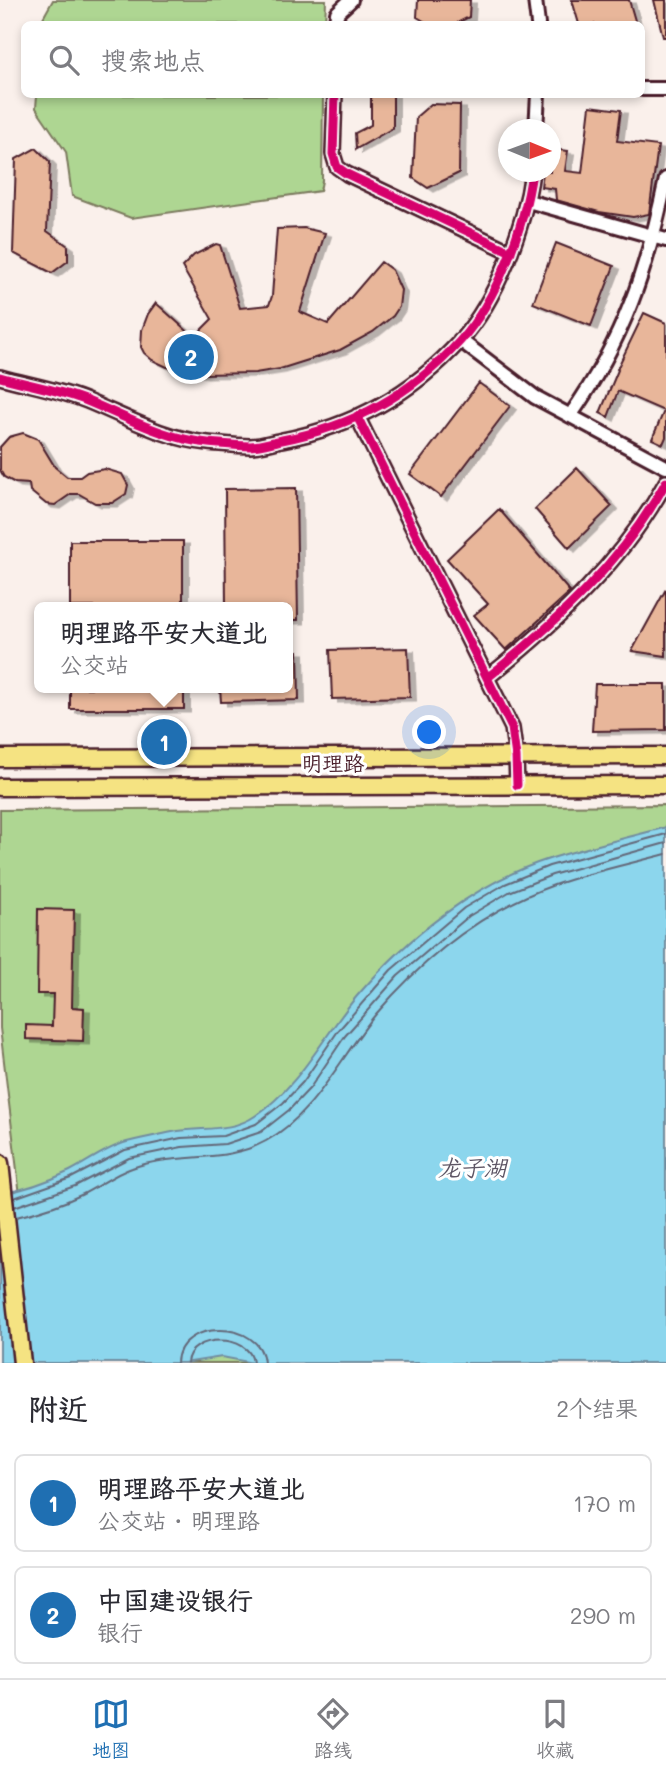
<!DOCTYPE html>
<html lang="zh">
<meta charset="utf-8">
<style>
body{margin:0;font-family:Mali,"LXGW WenKai TC",sans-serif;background:#f7f7f7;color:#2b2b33}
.compass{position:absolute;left:498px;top:119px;width:63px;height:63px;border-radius:50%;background:#fff;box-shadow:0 4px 10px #0003;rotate:91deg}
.you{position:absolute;left:430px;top:733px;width:24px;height:24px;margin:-18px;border:5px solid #fff;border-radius:50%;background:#1a73e8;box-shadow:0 0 0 10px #1a73e833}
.badge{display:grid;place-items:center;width:46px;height:46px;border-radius:50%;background:#1f6fb2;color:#fff;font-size:23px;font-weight:700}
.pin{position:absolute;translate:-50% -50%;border:4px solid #fff;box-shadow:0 2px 7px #0006}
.popup{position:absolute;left:34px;top:602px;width:259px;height:91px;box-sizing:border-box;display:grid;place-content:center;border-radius:10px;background:#fff;filter:drop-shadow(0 2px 5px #0005);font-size:23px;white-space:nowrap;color:#7c7c81}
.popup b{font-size:26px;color:#2b2b33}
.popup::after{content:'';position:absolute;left:50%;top:100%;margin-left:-14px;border:14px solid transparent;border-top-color:#fff}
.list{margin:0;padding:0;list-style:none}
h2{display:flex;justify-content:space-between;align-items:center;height:91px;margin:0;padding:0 28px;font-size:30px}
h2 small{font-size:23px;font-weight:400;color:#7c7c81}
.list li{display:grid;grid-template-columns:46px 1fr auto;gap:21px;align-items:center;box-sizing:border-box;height:98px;margin:0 14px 14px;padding:0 14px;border:2px solid #e1e1e2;border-radius:10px}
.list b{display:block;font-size:26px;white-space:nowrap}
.list p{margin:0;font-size:23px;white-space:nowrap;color:#7c7c81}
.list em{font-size:23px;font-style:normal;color:#7c7c81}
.icon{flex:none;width:38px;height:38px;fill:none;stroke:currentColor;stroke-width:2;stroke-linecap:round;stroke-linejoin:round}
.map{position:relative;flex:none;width:666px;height:1363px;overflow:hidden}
.search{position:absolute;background:#fff;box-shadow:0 4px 10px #0003;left:21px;right:21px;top:21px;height:77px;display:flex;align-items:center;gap:18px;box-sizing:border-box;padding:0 24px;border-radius:10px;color:#7c7c81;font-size:26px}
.sheet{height:315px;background:#fff}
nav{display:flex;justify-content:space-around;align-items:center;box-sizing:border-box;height:98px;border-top:2px solid #e1e1e2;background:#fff;font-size:19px;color:#7c7c81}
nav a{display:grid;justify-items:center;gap:4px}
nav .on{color:#1f6fb2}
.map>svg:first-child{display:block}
.green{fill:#aed692;stroke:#7c7a5e;stroke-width:2}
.water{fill:#8cd6ed;stroke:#728d9f;stroke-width:2}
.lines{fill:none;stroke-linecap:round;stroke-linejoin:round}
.shore{stroke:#646879;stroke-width:2}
.building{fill:#e8b69a;stroke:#4a1f2b;stroke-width:2;filter:url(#shadow)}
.minor-casing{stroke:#4a1f2b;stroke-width:18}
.major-casing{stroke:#4a1f2b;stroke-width:21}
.minor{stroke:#fff;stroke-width:12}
.major{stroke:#f5e382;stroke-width:16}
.cycleway-casing{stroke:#fff;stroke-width:13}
.cycleway{stroke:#d6006c;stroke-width:9}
.labels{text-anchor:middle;stroke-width:6;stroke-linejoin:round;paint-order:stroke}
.street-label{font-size:21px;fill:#4a1f2b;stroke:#fff}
.water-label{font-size:23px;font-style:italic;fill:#5e5665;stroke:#fff}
</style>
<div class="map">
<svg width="666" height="1363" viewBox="0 0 666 1363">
<defs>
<filter id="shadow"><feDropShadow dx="6" dy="3.5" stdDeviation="0" flood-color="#0004"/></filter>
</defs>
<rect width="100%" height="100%" fill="#faf0eb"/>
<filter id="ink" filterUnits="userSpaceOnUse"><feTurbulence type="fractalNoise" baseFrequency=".0143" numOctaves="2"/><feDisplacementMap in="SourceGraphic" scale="14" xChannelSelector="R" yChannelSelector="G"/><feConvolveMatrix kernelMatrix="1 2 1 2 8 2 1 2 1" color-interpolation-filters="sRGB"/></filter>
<g filter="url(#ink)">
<!-- green -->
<path class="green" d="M53 0H326L325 24H43V18Z
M37 95H323L322 181 320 191 131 218 72 196 66 152 36 108Z
M666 805V1363H40L0 1028V810Z"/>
<!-- water -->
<path class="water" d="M666 827V1363H253L222 1357 184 1363H0V1194C24 1190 49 1181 70 1171 88 1162 107 1147 127 1142 144 1138 161 1134 178 1131 204 1127 232 1132 255 1116 300 1086 323 1036 357 996 408 937 474 883 549 859 587 847 627 838 666 827Z"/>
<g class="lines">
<!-- shore -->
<path class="shore" d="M14 1198 71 1178 125 1150 181 1138 223 1136 256 1124 283 1103 303 1082 338 1031 391 970 464 908 505 884 549 866 666 834
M14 1207 75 1186 129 1158 182 1147 225 1144 261 1132 289 1110 310 1088 345 1036 398 976 469 916 509 892 552 875 666 843
M16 1217C38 1212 60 1205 81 1195 98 1187 114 1174 132 1168 175 1152 225 1164 266 1141 316 1113 341 1056 376 1014 424 958 484 910 554 885 590 872 629 864 666 854
M177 1363C178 1319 262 1319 264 1363
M187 1363C189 1333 251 1333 253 1363"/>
</g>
<!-- building -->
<path class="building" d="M418 0H470L469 17 455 24H429L417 17Z
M572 0H629L636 24H579Z
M654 0H666V37H663Z
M371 94H393V128L356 149 355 133 371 125Z
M431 104 460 105 459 173 428 188 413 178 416 117Z
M590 106 621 110 617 141 658 146 649 214 633 217 599 212 556 200 555 189 541 187 543 172H550V149L568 151 565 171 582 173Z
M36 148 50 162 47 231 68 246V261L52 273 13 253 16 159Z
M304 228 325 233 300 312 328 324 381 262 392 270 401 290 399 307 393 316 373 332 340 350 280 369 255 373 202 374 167 367 152 360 144 353 141 347 142 330 148 314 156 303 194 337 212 319 182 267 194 255 216 244 220 245 240 308 269 305 272 296 277 229Z
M556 243 614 266 591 326 533 303Z
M644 313 666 323V437L663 444 652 439 664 411 618 391 608 417 600 413 618 370 617 369Z
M479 383 510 406 441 497 410 474Z
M23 433 38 439 55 467 67 477H80L87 472 105 469 122 474 128 485 126 494 112 503H95L79 494H71L55 505 46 504 30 491 29 484 15 483 4 477 0 470V447L9 437Z
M577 468 612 506 569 548 535 509Z
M296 488 298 620H288V607H226L225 489Z
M499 509 570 592 506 650 474 615 488 604 447 559Z
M70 541H183V607H70Z
M666 589V656L632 651Z
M408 648 410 697 332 699 330 650Z
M288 651H298L299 700 221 702 220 688H288Z
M595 684H666V730L592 731Z
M70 688H184V709H70Z
M38 909 74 910 72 1007 84 1008 83 1041 26 1039V1025L52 1026 53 994H37Z"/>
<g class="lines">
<!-- minor casing -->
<g class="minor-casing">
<path id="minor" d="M535 0 538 24
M336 24 337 13 351 0
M642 89H666
M335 94 333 154 337 167 347 174 511 252
M536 130 538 94
M528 201 666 240
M460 340 535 397 666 467
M0 377C29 385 60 390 87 401 126 417 165 439 208 443 221 444 236 446 250 446 261 446 272 442 282 440 351 427 412 394 460 341 497 300 525 225 532 172
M357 416 512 728 516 757 517 785
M570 416C624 339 647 270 666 179
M487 678C556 623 623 561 666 482"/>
</g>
<!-- major casing -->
<g class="major-casing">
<path id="major" d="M0 758 666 756
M0 787 666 785
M0 1163 22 1363"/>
</g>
<!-- minor -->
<use href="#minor" class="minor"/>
<!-- major -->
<use href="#major" class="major"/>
<!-- cycleway casing -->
<g class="cycleway-casing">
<path id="cycleway" d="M335 94 333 154 337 167 347 174 511 252
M0 377C29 385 60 390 87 401 126 417 165 439 208 443 221 444 236 446 250 446 261 446 272 442 282 440 351 427 412 394 460 341 497 300 525 225 532 172
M357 416 512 728 516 757 517 785
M487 678C556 623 623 561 666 482"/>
</g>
<!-- cycleway -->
<use href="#cycleway" class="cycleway"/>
</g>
</g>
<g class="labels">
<!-- street labels -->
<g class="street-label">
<text x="333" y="771">明理路</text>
</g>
<!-- water labels -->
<g class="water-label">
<text x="472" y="1176">龙子湖</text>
</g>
</g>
</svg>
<svg class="compass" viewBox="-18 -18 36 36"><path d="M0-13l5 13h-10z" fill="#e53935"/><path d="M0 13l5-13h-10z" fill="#7c7c81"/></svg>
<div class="you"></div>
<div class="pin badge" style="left:164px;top:742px">1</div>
<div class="popup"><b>明理路平安大道北</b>公交站</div>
<div class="pin badge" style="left:191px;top:357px">2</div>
<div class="search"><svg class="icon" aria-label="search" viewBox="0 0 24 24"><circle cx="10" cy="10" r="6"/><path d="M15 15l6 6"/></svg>搜索地点</div>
</div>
<section class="sheet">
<h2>附近<small>2个结果</small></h2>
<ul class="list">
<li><span class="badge">1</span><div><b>明理路平安大道北</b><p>公交站 · 明理路</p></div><em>170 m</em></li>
<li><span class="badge">2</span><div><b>中国建设银行</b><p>银行</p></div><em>290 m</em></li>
</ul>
</section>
<nav>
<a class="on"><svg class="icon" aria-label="map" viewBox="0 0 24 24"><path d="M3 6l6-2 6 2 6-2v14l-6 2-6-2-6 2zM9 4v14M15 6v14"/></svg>地图</a>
<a><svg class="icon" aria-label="directions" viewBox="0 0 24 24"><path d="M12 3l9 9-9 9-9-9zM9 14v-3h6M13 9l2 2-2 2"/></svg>路线</a>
<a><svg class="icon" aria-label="saved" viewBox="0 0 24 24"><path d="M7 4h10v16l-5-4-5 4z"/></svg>收藏</a>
</nav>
